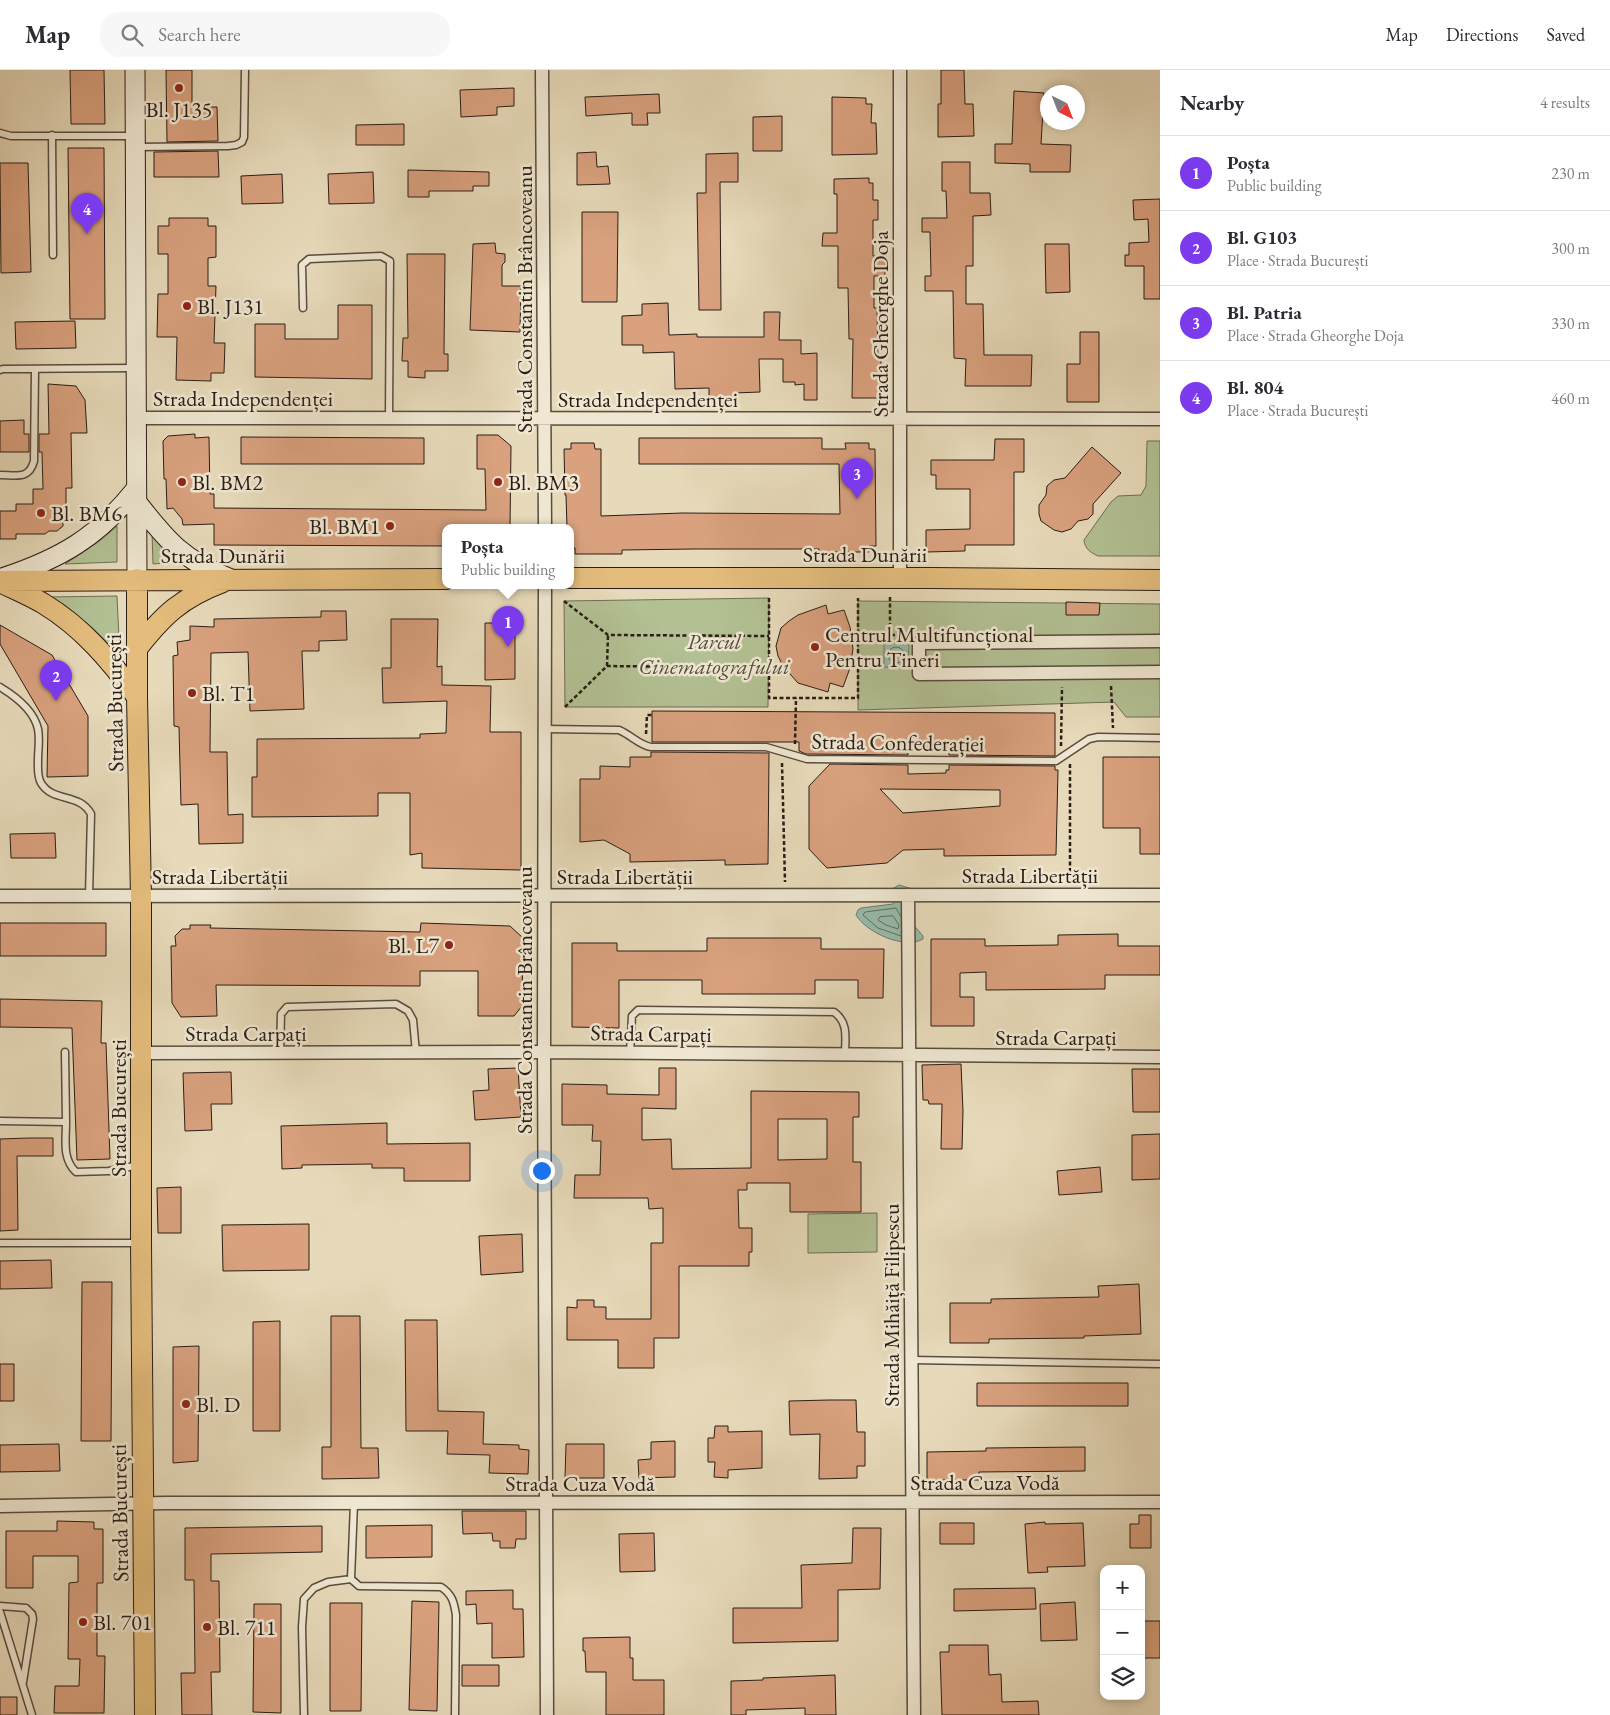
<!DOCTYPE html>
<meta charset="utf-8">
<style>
body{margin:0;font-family:"EB Garamond",serif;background:#f7f7f7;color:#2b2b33}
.controls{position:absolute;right:15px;bottom:15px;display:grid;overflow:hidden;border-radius:10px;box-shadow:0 2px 8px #0003}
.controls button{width:45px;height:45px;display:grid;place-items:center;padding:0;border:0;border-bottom:1px solid #e1e1e2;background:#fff;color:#2b2b33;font:25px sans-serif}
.compass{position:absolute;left:1040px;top:15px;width:45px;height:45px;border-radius:50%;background:#fff;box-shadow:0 2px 8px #0003;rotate:138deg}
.you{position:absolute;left:541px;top:1100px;width:18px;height:18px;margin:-12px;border:4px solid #fff;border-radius:50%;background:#1a73e8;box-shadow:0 0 0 8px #1a73e833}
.badge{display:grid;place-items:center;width:32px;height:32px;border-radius:50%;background:#7c3aed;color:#fff;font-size:16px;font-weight:700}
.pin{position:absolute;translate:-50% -41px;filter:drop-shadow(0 1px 2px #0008)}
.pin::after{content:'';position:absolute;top:26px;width:18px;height:15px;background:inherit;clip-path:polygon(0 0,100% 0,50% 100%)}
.popup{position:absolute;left:442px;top:454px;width:132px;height:65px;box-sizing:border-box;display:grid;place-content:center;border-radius:10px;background:#fff;filter:drop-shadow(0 1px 4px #0005);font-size:16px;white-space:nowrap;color:#7c7c81}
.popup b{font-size:19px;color:#2b2b33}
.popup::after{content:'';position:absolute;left:50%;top:100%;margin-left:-10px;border:10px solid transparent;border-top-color:#fff}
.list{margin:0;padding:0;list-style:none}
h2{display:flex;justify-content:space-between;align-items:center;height:65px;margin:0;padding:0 20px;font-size:21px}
h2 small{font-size:16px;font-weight:400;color:#7c7c81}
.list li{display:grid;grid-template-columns:32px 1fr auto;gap:15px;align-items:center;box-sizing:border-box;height:75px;padding:0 20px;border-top:1px solid #e1e1e2}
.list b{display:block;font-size:19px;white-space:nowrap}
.list p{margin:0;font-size:16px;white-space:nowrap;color:#7c7c81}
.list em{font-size:16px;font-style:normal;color:#7c7c81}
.icon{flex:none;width:28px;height:28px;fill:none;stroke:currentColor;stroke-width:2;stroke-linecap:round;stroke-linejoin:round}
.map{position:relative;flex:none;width:1160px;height:1645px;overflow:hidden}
header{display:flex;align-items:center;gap:30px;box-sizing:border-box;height:70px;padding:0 25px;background:#fff;border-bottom:1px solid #e1e1e2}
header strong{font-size:24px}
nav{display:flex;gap:28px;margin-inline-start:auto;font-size:18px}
.search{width:350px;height:45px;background:#f7f7f7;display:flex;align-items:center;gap:12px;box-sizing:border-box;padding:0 18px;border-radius:20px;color:#7c7c81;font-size:19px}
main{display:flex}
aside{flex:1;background:#fff}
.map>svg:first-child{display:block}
.green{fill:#b2c093;stroke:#6e6e54}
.water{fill:#97bbab;stroke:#6c7c6f}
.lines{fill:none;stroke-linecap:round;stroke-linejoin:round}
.shore{stroke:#616c60;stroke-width:1}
.building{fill:#d9a17e;stroke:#2b1d15;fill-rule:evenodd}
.lane-casing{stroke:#5a4c3e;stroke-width:9}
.street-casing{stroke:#5a4c3e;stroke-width:15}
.secondary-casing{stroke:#2b1d15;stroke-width:21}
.primary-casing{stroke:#2b1d15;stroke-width:22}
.path{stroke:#2b1d15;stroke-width:2.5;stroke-dasharray:4 2.5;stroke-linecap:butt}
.lane{stroke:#efe7d2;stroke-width:6}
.street{stroke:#efe7d2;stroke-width:12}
.secondary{stroke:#efe7d2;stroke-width:19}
.primary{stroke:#e4bd7d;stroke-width:20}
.poi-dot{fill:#8f2418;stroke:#efe7d2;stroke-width:2}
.labels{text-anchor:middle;stroke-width:5;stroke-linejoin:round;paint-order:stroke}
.poi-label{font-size:22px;fill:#2b1d15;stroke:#efe7d2;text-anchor:start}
.street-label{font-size:22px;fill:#2b1d15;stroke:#efe7d2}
.park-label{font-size:22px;font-style:italic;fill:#544e3b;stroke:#efe7d2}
</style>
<header>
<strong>Map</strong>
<div class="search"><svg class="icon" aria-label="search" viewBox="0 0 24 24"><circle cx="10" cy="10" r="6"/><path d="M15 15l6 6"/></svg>Search here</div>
<nav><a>Map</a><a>Directions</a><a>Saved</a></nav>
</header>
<main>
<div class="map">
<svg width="1160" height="1645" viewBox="0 0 1160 1645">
<rect width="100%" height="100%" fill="#e7daba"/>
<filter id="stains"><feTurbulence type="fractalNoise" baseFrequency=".004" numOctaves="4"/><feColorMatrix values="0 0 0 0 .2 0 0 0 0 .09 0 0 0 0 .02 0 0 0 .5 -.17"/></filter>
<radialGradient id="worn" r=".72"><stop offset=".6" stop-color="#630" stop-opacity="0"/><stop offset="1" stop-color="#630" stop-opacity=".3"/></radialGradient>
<!-- green -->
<path class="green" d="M1147 371H1160V486H1098C1090 482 1085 479 1084 470L1111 432 1118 426 1141 425 1146 416Z
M117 456V492L65 494 101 470Z
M152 462 188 491 153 494Z
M117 526 120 590C99 559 79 546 48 527Z
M769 528 768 637H565L564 531Z
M858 531 1160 534V647H1126L1114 632 858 640Z
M877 1143V1182L808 1183V1144Z"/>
<!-- water -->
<path class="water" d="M884 573H909L908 598 884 597Z
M899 815 916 820 906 846 923 866V869C904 880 866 862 856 845L858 840 861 838 893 834 894 831 892 819Z"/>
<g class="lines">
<!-- shore -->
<path class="shore" d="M888 585a8 8 0 1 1 16 0a8 8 0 1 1-16 0Z
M893 846 899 855 898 859 886 855 878 850 880 847Z
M901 847 896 838 865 842 863 845 878 858 901 866"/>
</g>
<!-- building -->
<path class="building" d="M70 0H104L105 54H71Z
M166 0H192V37H217L218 71 167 72Z
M941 0H964L965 34H973L974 66 938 67V34H941Z
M514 18V36L497 37V45L461 47 460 20Z
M1014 21 1044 23 1041 74 1071 75 1070 102H1030V94L995 93V74H1012Z
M659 24 660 43H647L648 55H632V43L586 46 585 27Z
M832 27 866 28V34H872L871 53H876L877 84 832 85Z
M782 46V81H753V47Z
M404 54V75H356V55Z
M68 78H104L105 249H70Z
M218 81 219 107H154V82Z
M596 82 597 97 608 96 610 114 577 115V83Z
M738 83V112H720L721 240H699L697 123H706V84Z
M942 92H970V123H990L991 145 973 146V196H966V234H983L984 285H1032L1031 316H965L966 289 954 288 953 221H925V206H931L930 162H922V148H947L946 121H942Z
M0 93H28L31 202 1 203Z
M408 100 489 102V116H473V121H429V127H408Z
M373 102 374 133 329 134 328 104Z
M282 104 283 133 242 134 241 106Z
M869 108V113H873V130H878V150H873V186H885V206H874V238H877L878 289H881L880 328H852L853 269H849L848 218H838V176H822L823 163H837V124H834V109Z
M1160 129V229H1144V196H1125V185H1129V173L1149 172 1148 149 1134 150 1133 130Z
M582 142H618L617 232H582Z
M169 148H208V156H216V187L208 188V216H216L214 273H225L224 303H211V311L176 310 177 267H157L158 224H168V184H158V156H169Z
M495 173 496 183 505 184V192L502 195V216H521L520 262 470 260 473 174Z
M1045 174H1069L1070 222 1046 223Z
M407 184H445L444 284H448V301H425V308L408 307V291H402L403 268H408Z
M668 233 669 265 697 264V267H764V242H780L779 270H801V284L817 283V330H804V314L795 315V312H783V289H759L760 322 734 323V330H709V318L675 319 674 282 643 283V275H622V246L642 245V234Z
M338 235H372V309L255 307V254H285V269H338Z
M75 251 76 278 16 279 15 252Z
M1080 262H1099V332H1067V294H1080Z
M48 314 76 316 85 330 87 363H71L72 418H66V444H63V456L57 461H49L45 464H16V469H0V441H16V434H33V419H43L42 382H39V364H49Z
M24 350V364H29V382H0V351Z
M195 364V368L209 367 210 424H214V438L486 440 485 399H477V365H498L511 376 510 458H446V476L214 475V454L183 455 182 449 173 438 167 439 166 409H164L163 371 168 366Z
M241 367 424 368V394H241Z
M639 368H822V379H846L845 373H869V379H875L876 476H869V482H819V479H694L622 480V484H575V478H570V458H567L566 425H565L564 379H571V373H594L595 379H601V446L682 443 840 444 839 394H639Z
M995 369H1024V402H1014V475H965V481L926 482V460L970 459V419H936V405H931V390H994Z
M1092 377 1121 403 1093 434V444L1088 449 1078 451 1071 459 1062 462 1054 460 1041 451 1039 444V435L1046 425 1047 416 1054 410 1065 408Z
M1066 532 1100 533 1099 545H1066Z
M826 535 828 544 844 540 850 557 853 579 850 598 843 617 830 613 828 622 798 613 783 596 778 586 776 576 781 558 789 551 798 545Z
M321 541H346L347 570 319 571V581H302L304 639 250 641 248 582 211 583 210 682H227L228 745 243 744V773L199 774 198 734 181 735 179 657 174 656 173 586 178 585 177 572 190 570V556L214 557V549L321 547Z
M391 549H438L437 597 442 596V615L491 616 490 662H521V800L422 798V783L410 785V723H378V746L252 747V707H257V669L420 668V664L446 663 447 631 383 633 382 598H391Z
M485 553H515V609L485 610Z
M0 555 52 585 88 646V706L47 707 48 656 0 574Z
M652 641 1055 643V686L949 685V677H907L908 685 806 684 799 681V672H652Z
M651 682 769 683 768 794 725 795V790L630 792V784L604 770 580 772V709H600V696L630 697V687H651Z
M1103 687H1160V784H1140V758H1103Z
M830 694 908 695V704L946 703V700H949V695L1055 696V700H1058L1056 785 944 786V779L903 780 887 793 827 798 809 779V716ZM880 719 1000 720V736L903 743Z
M55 763 56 788H11L10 764Z
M0 853H106V886H0Z
M421 853 510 856 523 868 522 936 514 946H478V901H420V916L216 915 217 946 181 947 172 933 171 876H176L175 866 182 859H190V855H211L210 858 420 862Z
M1118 864V876H1160V905H1105V919L986 920V902L960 903V927H974V956H931V869H985V876L1058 875V865Z
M707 868H821V879H884L883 928H858V910H815V924H702V910H619V958L572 957V873H617V881H707Z
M0 929 102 931 101 973H106L110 1089 77 1090 72 958 0 957Z
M961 994 963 1041 962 1079H941L942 1034H929L928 1030H923L922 995Z
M518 998 521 1047 475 1050 473 1021 489 1020 488 999Z
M659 998H676V1039L642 1038V1070L671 1069 672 1099 751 1098V1021L859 1022V1047H853V1092H861V1142H790V1113H747V1120H738L739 1158H752V1182H749V1196H679V1268H654V1298H618V1270H567V1237L577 1238V1230H594V1237H606V1249H651V1173H663V1138L649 1139 648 1128H574L575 1105H600L601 1071H592L593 1055H562V1014L607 1015V1024L659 1025ZM778 1049H827V1089L778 1090Z
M1132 999H1160V1042H1133Z
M231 1002 232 1034H211L212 1060 185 1061 183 1003Z
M387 1053V1074L470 1073V1111H404V1098H372V1094L302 1095V1098L282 1099 281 1056Z
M1160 1064V1109L1132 1110V1065Z
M29 1068H53V1086H17L18 1160 0 1161V1069Z
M1100 1097 1102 1122 1059 1125 1057 1101Z
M181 1117V1163H158L157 1118Z
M309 1154V1200L223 1201 222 1155Z
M522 1164 523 1202 481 1205 479 1166Z
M51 1190 52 1218 0 1219V1191Z
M82 1212H112L111 1371H81Z
M1139 1214 1141 1264 1084 1266V1268L989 1269V1273H950V1233H991V1229L1099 1227 1098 1216Z
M331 1246H360L361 1378H378L379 1408 322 1409V1377H331Z
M405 1250H437L438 1341 484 1342 483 1374 519 1375V1379L529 1380 528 1404 489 1403 490 1385 447 1384 448 1361H406Z
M280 1251V1361H253V1252Z
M199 1276 198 1391 173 1393V1277Z
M0 1294H14V1331H0Z
M977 1313H1128V1336H977Z
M829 1330H856L857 1362H865V1396H857V1408L819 1409 820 1364 790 1365 789 1331Z
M715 1356H728V1362L762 1361V1398L728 1400V1408L714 1407 715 1392H708V1368H714Z
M675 1371V1407L639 1408 638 1390 651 1389V1372Z
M59 1374 60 1401 0 1402V1375Z
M566 1374H604V1408H565Z
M1085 1377V1401L979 1402V1410H927V1382L986 1381V1378Z
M462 1441H526V1469H516L515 1478H500V1471H493L492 1463 463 1464Z
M1139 1445H1151V1478H1130V1454H1139Z
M57 1451 94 1452V1459H103V1513H97V1586H105L104 1643H54L55 1616H79L80 1589H68L69 1513 78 1512V1486H33V1518H6V1461H57Z
M1045 1452V1454L1083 1453 1085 1496 1047 1497 1048 1502 1028 1503 1025 1454Z
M940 1453H974V1474H940Z
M432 1455V1487L366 1488V1456Z
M322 1456V1482L211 1484V1511H219L220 1602H211L212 1645H182L181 1603H195L194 1510H185V1458Z
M853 1458H881L880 1519 838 1520V1571L733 1573V1538H802L801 1495 852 1493Z
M654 1463 655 1501 620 1502 619 1464Z
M1035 1518 1036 1539 954 1541V1519Z
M513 1520V1539H523L524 1587 492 1588V1553L477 1554 476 1534 466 1535V1521Z
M412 1531 439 1532 437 1641 409 1640Z
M1075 1532 1077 1570 1041 1571 1040 1534Z
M330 1533H362L361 1641H330Z
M254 1534H281V1643L253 1642Z
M1141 1551H1160V1588H1141Z
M630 1567V1588H633V1610H664V1645H606V1602H586L585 1581H583V1568Z
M949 1575H988L989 1605 1001 1604 1002 1632 1038 1631 1039 1645H942L940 1582H949Z
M462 1595H499V1616H462Z
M835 1605 836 1645H805V1638L746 1640V1645H731V1611L763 1610V1608Z
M0 1627H17V1645H0Z"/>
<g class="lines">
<!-- lane casing -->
<g class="lane-casing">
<path id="lane" d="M0 63 11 66H133
M52 65 53 185
M137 77 228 76 236 75 242 72 244 67 245 0
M303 238 302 195 309 189 381 186 390 191 389 348
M0 300 3 299 134 298
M0 405C16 405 29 410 34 391L35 299
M0 617C15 626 34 641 38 659 40 669 38 680 38 690 38 698 37 706 41 713 53 733 79 722 91 744L89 826
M545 659 619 660C631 665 639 675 651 677H766L807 689 1056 691 1089 669 1098 667 1160 668
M280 983 281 944 287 937 396 934 408 941 413 950 416 983
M630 983 632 946 638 940 834 942C849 953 845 968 845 985
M0 1051 66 1052 65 982
M66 1052C66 1070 62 1089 76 1102L109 1101 139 1095
M0 1173H139
M911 1290 1160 1294
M354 1433 351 1509 359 1516 441 1517C452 1524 454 1532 456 1545L455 1645
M0 1536 26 1538 32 1544 33 1549 23 1612
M0 1542 32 1645
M304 1645 302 1557 304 1529 314 1518 328 1512 351 1509"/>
</g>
<!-- street casing -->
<g class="street-casing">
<path id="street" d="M542 0 545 458
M900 0V508
M136 348 1160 349
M545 516 544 982 547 1645
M1160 571 919 573V604L1160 602
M908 825 914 1645
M0 826 1160 825
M142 983 544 982 1160 987
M0 1436 166 1433 1160 1432"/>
</g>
<!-- secondary casing -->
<g class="secondary-casing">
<path id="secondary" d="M135 0 137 509
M136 431C167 471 183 490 231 509
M2 508C60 489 98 467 136 419"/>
</g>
<!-- primary casing -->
<g class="primary-casing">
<path id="primary" d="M570 508H930L1160 510
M137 509V627L141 826V1173L145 1645
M0 511 446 509
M2 513C16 520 31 526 44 534 82 557 111 591 137 627
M136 580C163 545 181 528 223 512"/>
</g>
<!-- path -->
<path class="path" d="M890 527V565H909
M769 528V628H858V528
M564 531 608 565 769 566
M607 596 608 565
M1111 616 1113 658
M565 637 607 596 769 598
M646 664 647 645H652
M795 674 796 628
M1061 676 1062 617
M782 693 785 812
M1070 694V811"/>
<!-- lane -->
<use href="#lane" class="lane"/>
<!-- street -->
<use href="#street" class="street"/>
<!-- secondary -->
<use href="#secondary" class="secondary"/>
<!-- primary -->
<use href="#primary" class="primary"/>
</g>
<!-- markers -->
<g class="poi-dot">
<circle cx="179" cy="18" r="5"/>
<circle cx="187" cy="236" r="5"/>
<circle cx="182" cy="412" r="5"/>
<circle cx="498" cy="412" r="5"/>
<circle cx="41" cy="443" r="5"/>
<circle cx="390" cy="456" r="5"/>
<circle cx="815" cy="577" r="5"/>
<circle cx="192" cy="623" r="5"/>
<circle cx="449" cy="875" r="5"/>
<circle cx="186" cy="1334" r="5"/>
<circle cx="83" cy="1552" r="5"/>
<circle cx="207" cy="1557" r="5"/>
</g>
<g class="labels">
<!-- poi labels -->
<g class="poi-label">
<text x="179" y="47" text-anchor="middle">Bl. J135</text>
<text x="197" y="244">Bl. J131</text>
<text x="192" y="420">Bl. BM2</text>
<text x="508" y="420">Bl. BM3</text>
<text x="51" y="451">Bl. BM6</text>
<text x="380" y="464" text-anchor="end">Bl. BM1</text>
<text x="825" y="572">Centrul Multifuncțional<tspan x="825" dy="25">Pentru Tineri</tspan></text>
<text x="202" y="631">Bl. T1</text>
<text x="439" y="883" text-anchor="end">Bl. L7</text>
<text x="196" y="1342">Bl. D</text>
<text x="93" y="1560">Bl. 701</text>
<text x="217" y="1565">Bl. 711</text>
</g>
<!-- street labels -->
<g class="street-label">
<text transform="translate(524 229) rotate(-90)" y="8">Strada Constantin Brâncoveanu</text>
<text transform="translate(880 254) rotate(-90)" y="8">Strada Gheorghe Doja</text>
<text x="243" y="336">Strada Independenței</text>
<text x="648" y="337">Strada Independenței</text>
<text x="865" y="492">Strada Dunării</text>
<text x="223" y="493">Strada Dunării</text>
<text transform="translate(114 633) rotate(-91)" y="8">Strada București</text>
<text transform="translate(898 672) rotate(1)" y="8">Strada Confederației</text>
<text x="1030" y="813">Strada Libertății</text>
<text x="220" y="814">Strada Libertății</text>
<text x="625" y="814">Strada Libertății</text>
<text transform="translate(524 930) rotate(-90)" y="8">Strada Constantin Brâncoveanu</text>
<text x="246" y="971">Strada Carpați</text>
<text transform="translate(651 963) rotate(1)" y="8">Strada Carpați</text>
<text x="1056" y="975">Strada Carpați</text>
<text transform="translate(118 1038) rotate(-90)" y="8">Strada București</text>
<text transform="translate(891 1235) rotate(-90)" y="8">Strada Mihăiță Filipescu</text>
<text x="985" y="1420">Strada Cuza Vodă</text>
<text x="580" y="1421">Strada Cuza Vodă</text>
<text transform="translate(119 1443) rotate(-91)" y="8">Strada București</text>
</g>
<!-- park labels -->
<g class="park-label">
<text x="714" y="579">Parcul<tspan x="714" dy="25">Cinematografului</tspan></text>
</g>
</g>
<rect width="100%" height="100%" filter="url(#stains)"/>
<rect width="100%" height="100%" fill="url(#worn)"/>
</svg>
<div class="controls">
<button>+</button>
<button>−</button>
<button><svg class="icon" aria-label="layers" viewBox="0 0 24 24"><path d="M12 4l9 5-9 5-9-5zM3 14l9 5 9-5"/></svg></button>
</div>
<svg class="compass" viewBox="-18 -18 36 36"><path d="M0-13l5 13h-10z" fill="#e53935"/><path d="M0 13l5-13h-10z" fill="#7c7c81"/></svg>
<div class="you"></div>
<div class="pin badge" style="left:508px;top:577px">1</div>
<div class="popup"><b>Poșta</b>Public building</div>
<div class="pin badge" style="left:56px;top:631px">2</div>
<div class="pin badge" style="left:857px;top:429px">3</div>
<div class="pin badge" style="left:87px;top:164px">4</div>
</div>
<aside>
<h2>Nearby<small>4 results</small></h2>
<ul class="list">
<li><span class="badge">1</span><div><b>Poșta</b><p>Public building</p></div><em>230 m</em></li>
<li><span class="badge">2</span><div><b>Bl. G103</b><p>Place · Strada București</p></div><em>300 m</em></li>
<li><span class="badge">3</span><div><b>Bl. Patria</b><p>Place · Strada Gheorghe Doja</p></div><em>330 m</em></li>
<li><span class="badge">4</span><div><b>Bl. 804</b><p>Place · Strada București</p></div><em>460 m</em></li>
</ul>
</aside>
</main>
